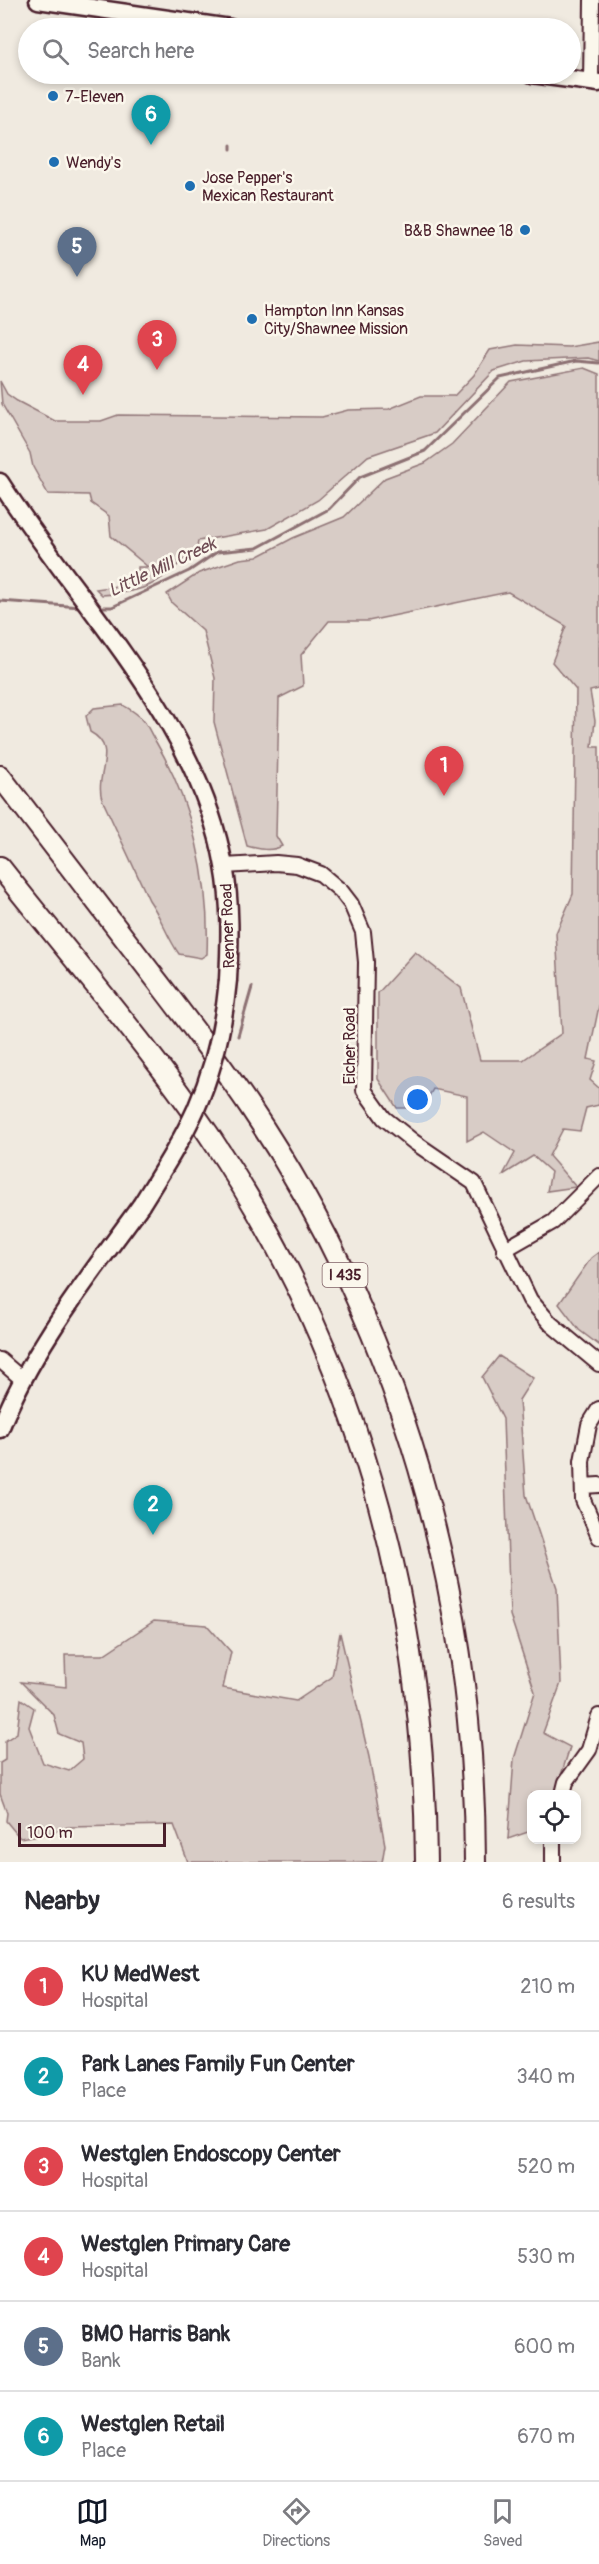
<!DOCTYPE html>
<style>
body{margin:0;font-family:Pangolin,sans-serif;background:#f2f2f3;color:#2b2b33}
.controls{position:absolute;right:18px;bottom:18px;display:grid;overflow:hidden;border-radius:12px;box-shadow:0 3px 9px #0003}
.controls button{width:54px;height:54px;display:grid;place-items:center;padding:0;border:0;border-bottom:2px solid #e1e1e2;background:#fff;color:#2b2b33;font:30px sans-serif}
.scale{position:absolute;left:18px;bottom:15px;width:148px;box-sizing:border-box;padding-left:6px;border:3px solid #4a1f2b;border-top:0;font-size:16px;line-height:21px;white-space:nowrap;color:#4a1f2b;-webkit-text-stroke:4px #fbf7ec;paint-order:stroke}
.you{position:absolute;left:418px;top:1100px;width:21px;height:21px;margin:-15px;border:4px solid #fff;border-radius:50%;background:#1a73e8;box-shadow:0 0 0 9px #1a73e833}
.badge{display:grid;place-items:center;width:39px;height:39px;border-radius:50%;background:#111827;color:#fff;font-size:20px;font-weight:700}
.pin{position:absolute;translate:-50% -50px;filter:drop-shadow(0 2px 3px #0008)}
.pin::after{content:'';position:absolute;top:32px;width:21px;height:18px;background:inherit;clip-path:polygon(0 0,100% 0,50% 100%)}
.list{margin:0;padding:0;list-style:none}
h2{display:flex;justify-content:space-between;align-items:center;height:78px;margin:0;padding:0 24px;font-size:26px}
h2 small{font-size:20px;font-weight:400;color:#7c7c81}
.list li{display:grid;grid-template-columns:39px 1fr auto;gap:18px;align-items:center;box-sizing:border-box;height:90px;padding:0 24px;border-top:2px solid #e1e1e2}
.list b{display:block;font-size:22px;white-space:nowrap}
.list p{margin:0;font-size:20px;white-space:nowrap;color:#7c7c81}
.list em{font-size:20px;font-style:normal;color:#7c7c81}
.icon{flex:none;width:33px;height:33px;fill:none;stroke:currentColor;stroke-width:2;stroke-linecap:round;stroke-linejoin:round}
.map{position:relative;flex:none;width:599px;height:1862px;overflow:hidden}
.search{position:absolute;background:#fff;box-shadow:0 3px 9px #0003;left:18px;right:18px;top:18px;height:66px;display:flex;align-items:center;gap:15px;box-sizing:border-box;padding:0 21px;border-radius:33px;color:#7c7c81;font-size:22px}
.sheet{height:618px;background:#fff}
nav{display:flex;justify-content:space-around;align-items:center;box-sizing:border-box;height:84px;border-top:2px solid #e1e1e2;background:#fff;font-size:16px;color:#7c7c81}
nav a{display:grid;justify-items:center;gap:3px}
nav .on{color:#111827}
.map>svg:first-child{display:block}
.green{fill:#d8ccc6;stroke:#917678;stroke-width:1.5}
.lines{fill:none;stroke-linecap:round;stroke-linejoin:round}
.stream{stroke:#8c6f72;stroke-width:3}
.minor-casing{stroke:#4a1f2b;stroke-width:18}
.major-casing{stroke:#4a1f2b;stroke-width:21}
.highway-casing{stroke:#4a1f2b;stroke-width:24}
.minor{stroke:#fbf7ec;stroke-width:14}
.major{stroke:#fbf7ec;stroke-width:16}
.highway{stroke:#fbf7ec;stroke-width:20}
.major-bridge-casing{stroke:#4a1f2b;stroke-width:21;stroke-linecap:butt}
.major-bridge{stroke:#fbf7ec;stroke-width:16}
.poi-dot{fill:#1f6fb2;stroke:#fbf7ec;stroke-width:2}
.labels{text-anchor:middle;stroke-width:5;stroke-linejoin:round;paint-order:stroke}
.shield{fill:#fbf7ec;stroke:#7f6065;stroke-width:1.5}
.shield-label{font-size:15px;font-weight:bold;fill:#4a1f2b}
.poi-label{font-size:16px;fill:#4a1f2b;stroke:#fbf7ec;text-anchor:start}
.street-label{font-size:16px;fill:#4a1f2b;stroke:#fbf7ec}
.water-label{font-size:18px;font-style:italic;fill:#704e55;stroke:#fbf7ec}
</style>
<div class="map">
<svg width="599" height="1862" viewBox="0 0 599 1862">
<rect width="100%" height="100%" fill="#f0eae0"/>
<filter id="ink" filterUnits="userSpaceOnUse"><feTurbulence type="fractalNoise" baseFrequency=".0167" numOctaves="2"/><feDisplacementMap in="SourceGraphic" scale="12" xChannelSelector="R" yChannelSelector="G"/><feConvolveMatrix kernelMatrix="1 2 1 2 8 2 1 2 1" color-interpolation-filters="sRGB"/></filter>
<g filter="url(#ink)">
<!-- green -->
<path class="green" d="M599 342V361L588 358 526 361 494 371 435 433 368 456 318 500 267 529 198 541 197 548C159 581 155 591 102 595L96 589 138 583V567H148L111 536 109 516 91 503 89 495 48 494 33 467 30 453 2 404 0 381 7 394 17 401 55 421H101L118 415 322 417 348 410 389 409 421 396H454L474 375 490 350 517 345 569 347Z
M584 368 599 374V689L590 691 595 721 592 747H599V1006L588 1059 596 1061 590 1080 599 1088V1105L586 1108 580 1131 563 1129 549 1156 576 1187 547 1191 551 1172 533 1156 503 1175 515 1153 484 1132 467 1141V1096L433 1089 422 1108H397L378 1079V993L415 952 461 988 480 1060H523L562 1033 556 933 573 894 576 690 552 662 566 626 508 592 368 621H329L301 655 303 686 279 698 276 836 282 846C271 852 258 849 247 846L214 722 215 678 203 631 172 603 167 594 199 573 240 559 257 557 293 538 344 517 385 478 425 463 452 444 511 382Z
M123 705C129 709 137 713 142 719 148 725 151 735 156 742 193 805 210 881 207 954L201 958 179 954C167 937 161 917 149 900L102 799C94 774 120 748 90 732L86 716 94 708Z
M599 1252V1345L579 1330 559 1304 591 1258Z
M499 1356 533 1378 519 1400 526 1495 557 1588 561 1683 543 1733 570 1747 555 1794H532L531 1831 508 1839 514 1759 535 1692 510 1615 503 1419 482 1377Z
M154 1621 207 1625 231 1652 223 1688 296 1701 332 1677 340 1633 369 1757 385 1845 382 1862H188L174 1825 68 1827 47 1834 20 1838 6 1821 7 1813 0 1794V1763L5 1760V1741L17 1733 21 1699 34 1708 29 1727 43 1763 69 1771 83 1759 81 1743 59 1734 54 1715 21 1682 66 1687 65 1655H103Z"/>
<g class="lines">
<!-- stream -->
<path class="stream" d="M231 149V145
M0 601 81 607
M96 607H112L189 571 217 552 257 548 329 509 360 477 425 451 500 378 576 361 599 363
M238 1036 252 987"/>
<!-- minor casing -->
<g class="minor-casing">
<path id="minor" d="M591 82 592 0
M224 866 276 863 297 865 321 874 341 891 351 904 363 932 366 962 364 1090 384 1118 414 1142 474 1183 530 1300 551 1324 599 1364
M504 1250 553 1222 599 1176
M0 1360 22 1379
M599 1409 589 1425 582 1461 583 1500 599 1537
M583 1486 599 1485
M563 1794 566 1782 589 1750 599 1716
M553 1840V1862"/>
</g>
<!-- major casing -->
<g class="major-casing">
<path id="major" d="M38 0 230 28
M532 74 599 83
M0 482C78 605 198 719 224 866 231 903 230 942 228 980
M0 1429C33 1346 89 1277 141 1205"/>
</g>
<!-- highway casing -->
<g class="highway-casing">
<path id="highway" d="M0 776C48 839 96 902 145 965 181 1012 217 1058 250 1107 400 1330 475 1594 475 1862
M0 867C70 956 145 1041 209 1135 356 1352 425 1601 426 1862"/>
</g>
<!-- minor -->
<use href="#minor" class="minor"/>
<!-- major -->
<use href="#major" class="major"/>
<!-- highway -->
<use href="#highway" class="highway"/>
<!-- major-bridge casing -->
<g class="major-bridge-casing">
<path id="major-bridge" d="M141 1205C161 1173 181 1142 196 1109 214 1068 224 1024 228 980"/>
</g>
<!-- major-bridge -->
<use href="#major-bridge" class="major-bridge"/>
</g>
</g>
<!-- markers -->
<g class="poi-dot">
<circle cx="53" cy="96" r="6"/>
<circle cx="54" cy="162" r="6"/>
<circle cx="190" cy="186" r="6"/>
<circle cx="525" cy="230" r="6"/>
<circle cx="252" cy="319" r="6"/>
</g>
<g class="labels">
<!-- shield labels -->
<rect class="shield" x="322.5" y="1263" width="45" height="24" rx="4.5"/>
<g class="shield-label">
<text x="345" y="1280">I 435</text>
</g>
<!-- poi labels -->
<g class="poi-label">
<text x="65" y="102">7-Eleven</text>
<text x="66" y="168">Wendy's</text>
<text x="202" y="183">Jose Pepper's<tspan x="202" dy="18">Mexican Restaurant</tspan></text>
<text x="513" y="236" text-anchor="end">B&amp;B Shawnee 18</text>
<text x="264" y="316">Hampton Inn Kansas<tspan x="264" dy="18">City/Shawnee Mission</tspan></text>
</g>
<!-- street labels -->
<g class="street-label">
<text transform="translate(227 926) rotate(-92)" y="6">Renner Road</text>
<text transform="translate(349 1046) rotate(-90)" y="6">Eicher Road</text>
</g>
<!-- water labels -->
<g class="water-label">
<text transform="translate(162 567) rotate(-25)" y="6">Little Mill Creek</text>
</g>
</g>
</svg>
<div class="controls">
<button><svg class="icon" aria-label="locate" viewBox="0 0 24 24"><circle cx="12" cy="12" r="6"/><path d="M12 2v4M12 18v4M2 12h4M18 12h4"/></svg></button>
</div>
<div class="scale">100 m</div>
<div class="you"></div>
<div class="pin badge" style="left:444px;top:796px;background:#e0444e">1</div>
<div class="pin badge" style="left:153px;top:1535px;background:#0f9aa8">2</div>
<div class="pin badge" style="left:157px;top:370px;background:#e0444e">3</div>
<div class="pin badge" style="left:83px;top:395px;background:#e0444e">4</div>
<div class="pin badge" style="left:77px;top:277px;background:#5c6f8a">5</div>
<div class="pin badge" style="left:151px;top:145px;background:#0f9aa8">6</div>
<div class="search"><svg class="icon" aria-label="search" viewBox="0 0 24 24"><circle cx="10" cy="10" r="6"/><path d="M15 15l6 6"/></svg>Search here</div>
</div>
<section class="sheet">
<h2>Nearby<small>6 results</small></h2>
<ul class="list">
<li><span class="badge" style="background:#e0444e">1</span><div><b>KU MedWest</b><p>Hospital</p></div><em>210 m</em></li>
<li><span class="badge" style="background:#0f9aa8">2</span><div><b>Park Lanes Family Fun Center</b><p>Place</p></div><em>340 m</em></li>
<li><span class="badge" style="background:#e0444e">3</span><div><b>Westglen Endoscopy Center</b><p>Hospital</p></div><em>520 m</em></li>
<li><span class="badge" style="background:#e0444e">4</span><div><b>Westglen Primary Care</b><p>Hospital</p></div><em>530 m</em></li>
<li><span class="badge" style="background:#5c6f8a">5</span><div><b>BMO Harris Bank</b><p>Bank</p></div><em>600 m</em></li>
<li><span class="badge" style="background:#0f9aa8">6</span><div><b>Westglen Retail</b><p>Place</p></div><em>670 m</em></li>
</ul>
</section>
<nav>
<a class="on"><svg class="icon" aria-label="map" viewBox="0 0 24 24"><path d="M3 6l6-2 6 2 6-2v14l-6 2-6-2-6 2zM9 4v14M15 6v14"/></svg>Map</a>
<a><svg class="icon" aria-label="directions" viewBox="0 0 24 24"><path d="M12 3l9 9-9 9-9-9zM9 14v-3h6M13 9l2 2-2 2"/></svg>Directions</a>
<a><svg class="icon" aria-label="saved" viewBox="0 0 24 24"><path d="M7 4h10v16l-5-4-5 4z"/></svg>Saved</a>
</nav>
